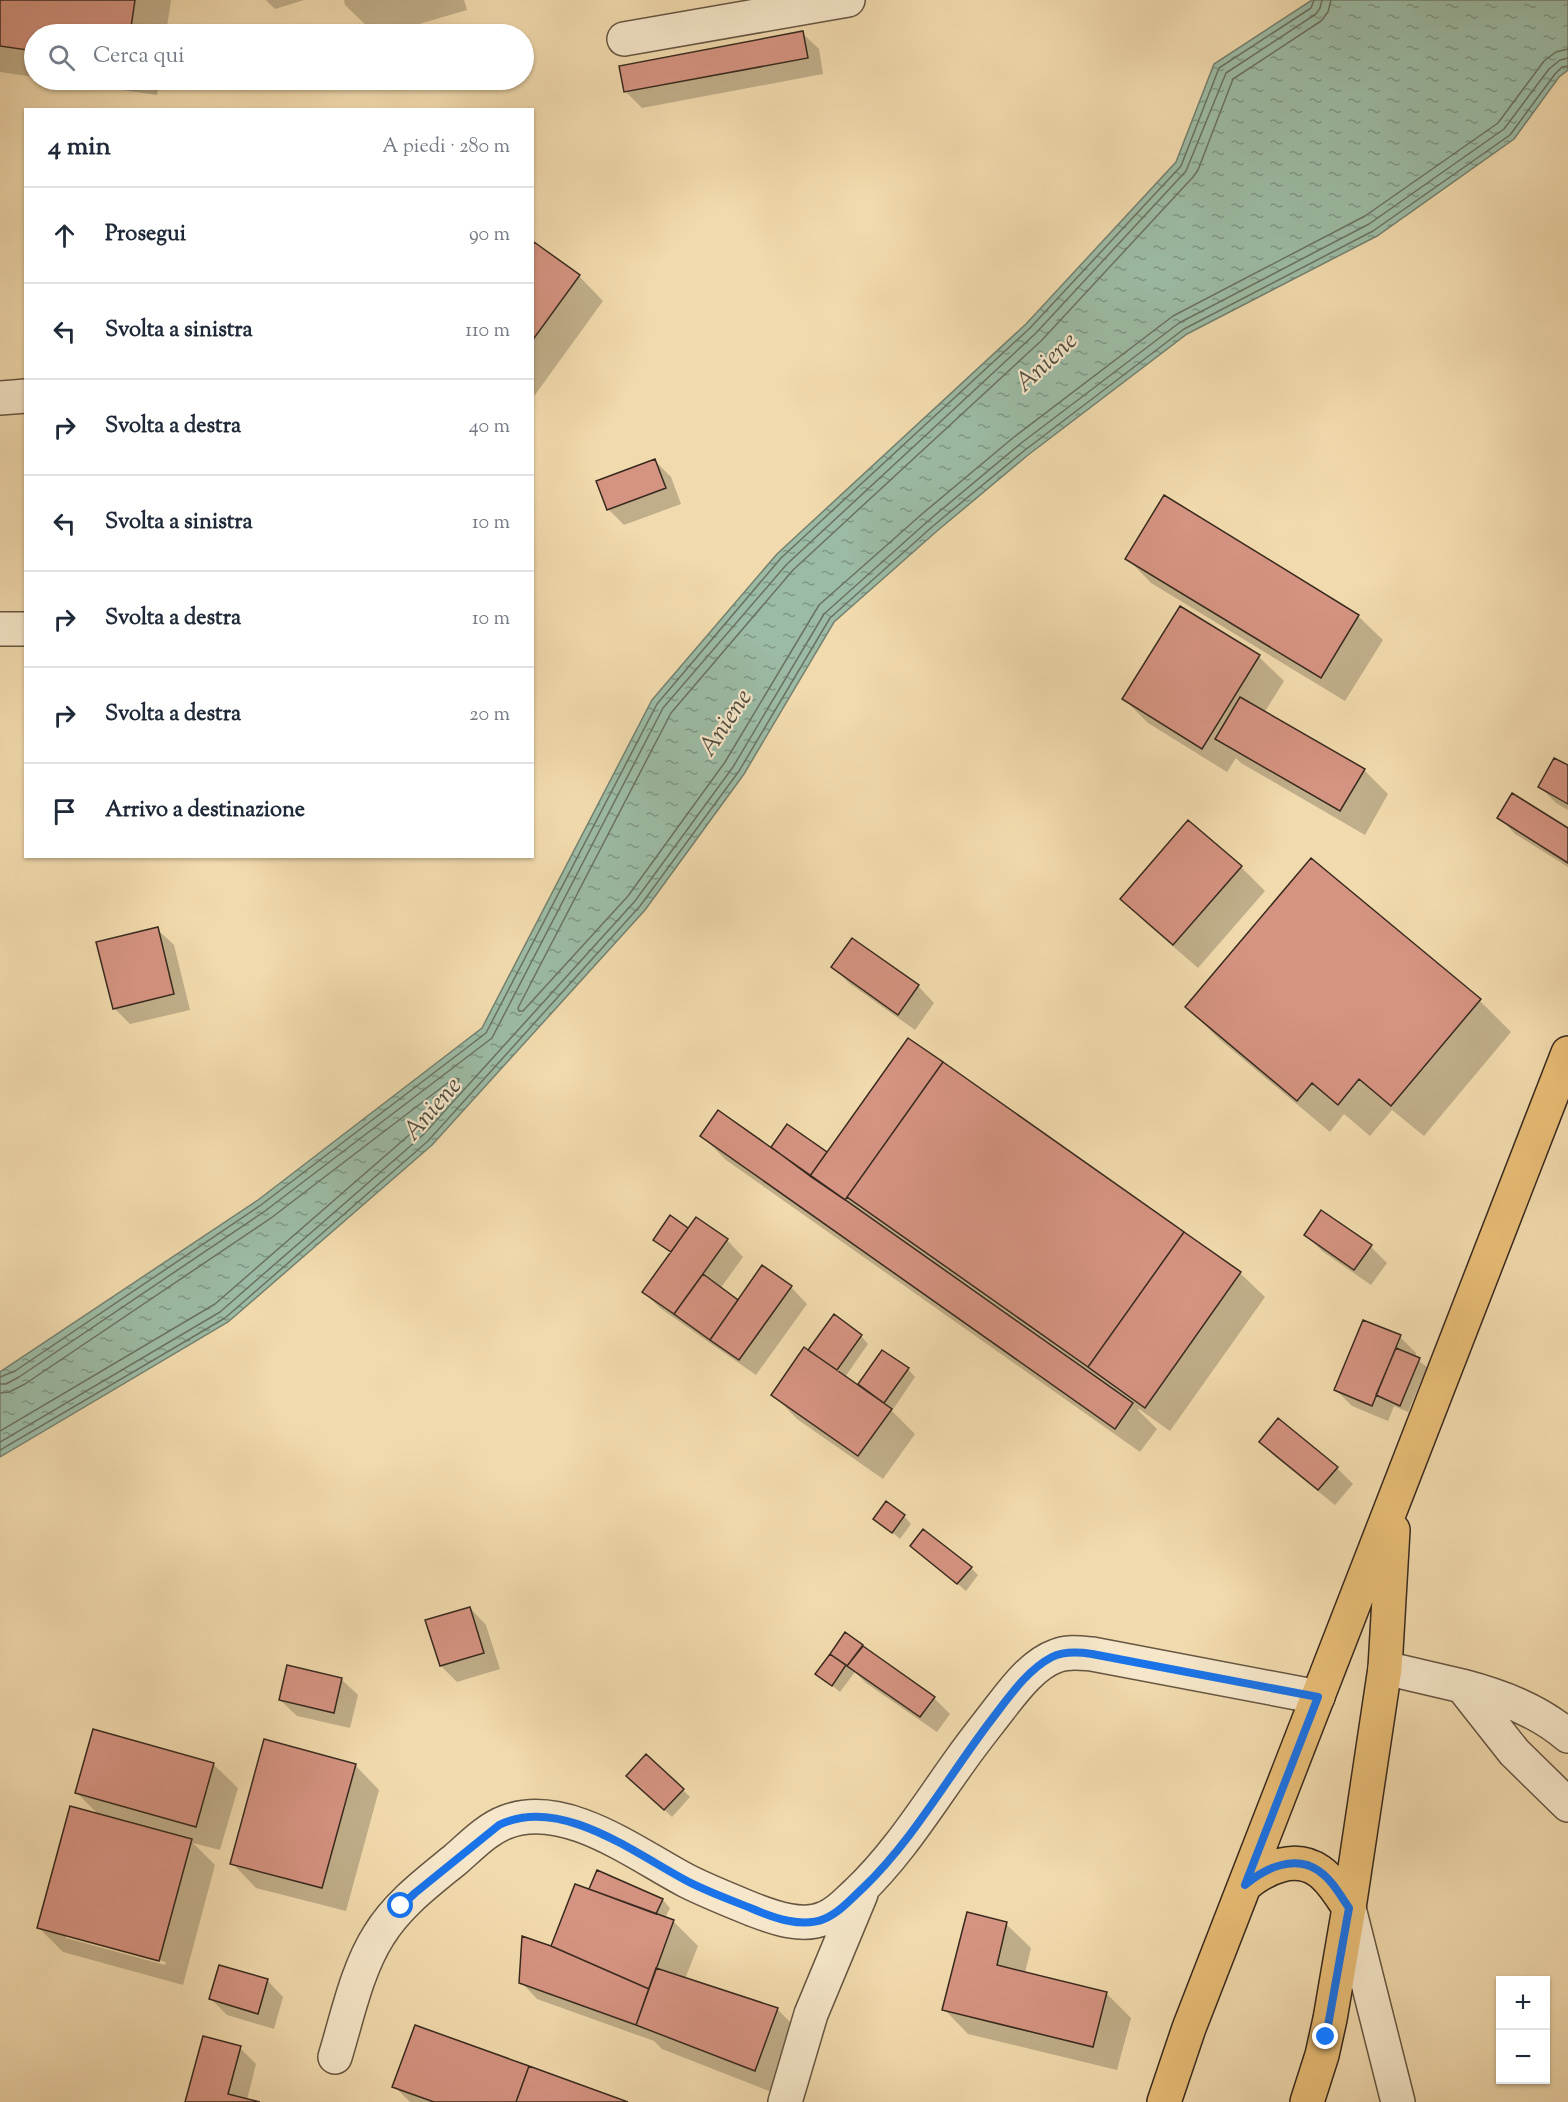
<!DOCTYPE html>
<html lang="it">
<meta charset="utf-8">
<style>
body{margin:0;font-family:"Sorts Mill Goudy",serif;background:#f6f6f7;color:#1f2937}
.controls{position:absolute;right:18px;bottom:18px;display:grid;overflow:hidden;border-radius:0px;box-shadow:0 2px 4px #0004}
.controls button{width:54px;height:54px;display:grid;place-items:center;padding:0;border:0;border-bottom:2px solid #e0e1e3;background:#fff;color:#1f2937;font:30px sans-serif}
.stop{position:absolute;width:18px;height:18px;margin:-14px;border:4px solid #1a73e8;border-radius:50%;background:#fff}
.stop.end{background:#1a73e8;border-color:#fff;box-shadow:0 2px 6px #0008}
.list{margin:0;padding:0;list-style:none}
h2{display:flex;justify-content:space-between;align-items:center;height:78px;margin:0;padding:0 24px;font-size:26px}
h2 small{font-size:20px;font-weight:400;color:#747a83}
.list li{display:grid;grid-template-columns:39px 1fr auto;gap:18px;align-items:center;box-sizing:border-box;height:96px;padding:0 24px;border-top:2px solid #e0e1e3}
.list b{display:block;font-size:22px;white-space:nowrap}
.list em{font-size:20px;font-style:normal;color:#747a83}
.icon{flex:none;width:33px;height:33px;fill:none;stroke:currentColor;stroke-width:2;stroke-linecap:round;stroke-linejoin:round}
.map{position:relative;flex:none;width:1568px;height:2102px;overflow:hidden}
.search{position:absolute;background:#fff;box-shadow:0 2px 4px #0004;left:24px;top:24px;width:510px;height:66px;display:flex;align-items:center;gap:15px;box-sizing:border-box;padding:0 21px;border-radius:33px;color:#747a83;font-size:22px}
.panel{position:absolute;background:#fff;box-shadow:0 2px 4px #0004;left:24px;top:108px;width:510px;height:750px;border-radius:0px}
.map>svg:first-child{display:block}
.water{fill:url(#water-ripples);stroke:#74816f;stroke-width:1.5}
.shadow{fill:#0003;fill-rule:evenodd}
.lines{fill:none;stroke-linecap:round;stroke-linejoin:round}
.shore{stroke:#6a7262;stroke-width:1.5}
.building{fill:#d59381;stroke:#382a1e;stroke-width:1.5}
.minor-casing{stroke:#665642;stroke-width:36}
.major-casing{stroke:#382a1e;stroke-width:36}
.minor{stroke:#f6e7ca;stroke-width:33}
.major{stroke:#e8bd76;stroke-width:33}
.route{stroke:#1a73e8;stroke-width:8}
.labels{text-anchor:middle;stroke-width:4.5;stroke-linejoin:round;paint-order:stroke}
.water-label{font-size:26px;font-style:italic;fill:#514e40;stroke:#f6e7ca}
</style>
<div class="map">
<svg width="1568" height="2102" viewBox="0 0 1568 2102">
<defs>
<pattern id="water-ripples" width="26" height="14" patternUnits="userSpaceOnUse" patternTransform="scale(1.5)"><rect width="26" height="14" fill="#9cbba5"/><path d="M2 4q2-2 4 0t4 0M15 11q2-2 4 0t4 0" fill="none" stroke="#809886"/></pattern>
</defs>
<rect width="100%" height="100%" fill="#f1daad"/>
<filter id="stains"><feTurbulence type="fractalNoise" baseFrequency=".00333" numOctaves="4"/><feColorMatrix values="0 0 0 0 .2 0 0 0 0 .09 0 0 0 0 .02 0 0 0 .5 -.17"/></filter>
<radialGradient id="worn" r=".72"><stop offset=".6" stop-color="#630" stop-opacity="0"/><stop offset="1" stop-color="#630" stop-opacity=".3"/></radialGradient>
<!-- water -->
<path class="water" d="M1312 0H1568V70L1559 77 1514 139 1377 236 1187 334 1028 455 937 531 834 622 744 774 645 910 432 1145 228 1322 0 1457V1372L258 1200 482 1028 652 700 777 554 1026 324 1176 162 1214 64Z"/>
<!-- shadow -->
<path class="shadow" d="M0 0H171L166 34H34V77L0 72Z
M266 0H304L275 9Z
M344 0H464L467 10 385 34H375L345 5Z
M802 33 819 49 823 74 642 108 625 91Z
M51 80H160L157 95Z
M534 245 579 276 603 301 532 399V247Z
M655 461 671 477 681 504 624 525 608 509Z
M1127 558 1358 616 1383 640 1345 701 1151 583Z
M1180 608 1259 657 1284 681 1264 713 1364 770 1388 794 1365 835 1241 763 1236 758 1227 772 1148 723 1124 699Z
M1568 767V810L1556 803 1540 787Z
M1499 817 1568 829V867L1515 834Z
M1241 867 1265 891 1198 968 1146 923 1122 899Z
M157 929 174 945 190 1010 130 1024 114 1008Z
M852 940 918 986 934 1003 915 1030 849 983 833 967Z
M1480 1001 1511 1032 1424 1136 1392 1110 1370 1136 1344 1114 1330 1132 1219 1039 1187 1007Z
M788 1126 827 1154 1184 1234 1240 1273 1265 1297 1170 1431 1139 1409 1138 1410 1157 1429 1140 1452 726 1160 702 1136 778 1152 773 1147Z
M687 1229 727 1240 743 1257 720 1289 738 1302 791 1287 807 1304 756 1375 660 1308 644 1292 672 1254 655 1240Z
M1306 1235 1371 1247 1387 1263 1371 1285 1322 1251Z
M861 1336 868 1344 845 1377 864 1391 865 1390 860 1384 908 1369 915 1377 892 1411 915 1434 883 1479 797 1419 773 1394 815 1356Z
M1400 1337 1416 1353 1415 1358 1427 1367 1408 1412 1394 1406 1388 1421 1352 1406 1336 1390Z
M1261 1442 1337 1468 1353 1484 1335 1505 1277 1458Z
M904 1516 911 1524 900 1539 875 1518Z
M912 1546 971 1568 978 1575 966 1591Z
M470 1608 486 1625 500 1669 457 1682 441 1666Z
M862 1646 934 1698 950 1714 937 1732 866 1683 855 1672 840 1692 817 1674Z
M341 1679 358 1695 350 1728 297 1716 280 1700Z
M213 1764 238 1788 220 1850 193 1843 215 1865 183 1985 63 1952 39 1928 100 1816 77 1793ZM66 1935 166 1962 165 1965 66 1938Z
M355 1765 379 1790 346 1911 256 1888 232 1863Z
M636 1783 683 1790 690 1797 672 1817Z
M598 1872 663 1900 670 1908 665 1918 673 1921 698 1946 685 1979 777 2009 802 2034 779 2095 662 2049 654 2041 537 1999 521 1982 552 1948 595 1893 591 1889ZM598 1891 615 1900 598 1894Z
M1006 1924 1031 1948 1025 1973 1106 1993 1131 2018 1117 2070 968 2034 944 2009Z
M267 1980 283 1997 274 2029 227 2015 211 1999Z
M240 2048 256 2064 247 2100 254 2102H187Z
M394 2086 623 2102H410Z"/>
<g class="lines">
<!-- shore -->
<path class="shore" d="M1331 0 1328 12 1321 21 1233 79 1198 170 1193 177 1042 340 793 570 671 713 518 1008 519 1011H523L628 896 725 762 819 605 922 514 1014 437 1173 316 1365 216 1498 123 1544 61 1556 52 1568 49
M0 1377 15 1371 261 1205 486 1033 657 704 781 558 1030 328 1181 166 1219 68 1311 8 1314 0
M0 1384H6L19 1377 265 1211 492 1038 663 708 787 564 1036 333 1186 171 1226 73 1316 14 1320 8 1322 0
M0 1393 9 1392 25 1384 271 1218 454 1078 459 1079 458 1082 416 1129 215 1304 0 1431
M0 1442 220 1312 423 1135 635 901 733 767 824 614 928 521 1020 444 1179 323 1369 224 1504 129 1549 69 1560 60 1568 58
M0 1450 225 1318 428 1141 640 906 739 771 830 618 933 526 1025 450 1184 329 1373 231 1510 135 1555 74 1562 67 1568 66"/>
</g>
<!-- building -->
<path class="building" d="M0 0H135L130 34H34V51L0 46Z
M803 31 808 58 624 92 619 66Z
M534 242 580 275 532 341V245Z
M655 459 666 488 607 510 596 481Z
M1164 495 1359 615 1321 678 1125 559Z
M1180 606 1260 655 1202 749 1122 699Z
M1240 697 1365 769 1340 811 1215 739Z
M1554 758 1568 765V804L1538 787Z
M1512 793 1568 828V863L1497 818Z
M1188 820 1242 866 1173 945 1120 899Z
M1311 858 1481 999 1391 1106 1359 1079 1338 1105 1312 1083 1297 1101 1185 1007Z
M158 927 174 994 113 1009 96 942Z
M852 938 919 985 898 1015 831 967Z
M908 1038 943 1062 845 1200 810 1176Z
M943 1062 1184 1232 1088 1367 847 1197Z
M718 1110 1133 1403 1115 1429 700 1136Z
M787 1124 827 1152 810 1176 771 1147Z
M1321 1210 1372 1245 1354 1270 1304 1235Z
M670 1215 688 1228 671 1252 653 1240Z
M696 1217 728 1239 674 1314 642 1292Z
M1184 1232 1241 1272 1145 1408 1088 1367Z
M762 1265 792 1286 739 1360 710 1340Z
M703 1274 738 1300 710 1340 674 1314Z
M834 1314 862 1335 837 1370 808 1350Z
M1363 1320 1401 1335 1372 1406 1334 1390Z
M804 1347 892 1409 858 1456 771 1395Z
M1396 1348 1420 1358 1400 1406 1376 1395Z
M882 1350 909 1368 884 1403 858 1384Z
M1278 1418 1338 1467 1318 1490 1259 1442Z
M886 1501 905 1515 892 1533 873 1519Z
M923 1529 972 1567 957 1584 910 1546Z
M470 1607 484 1653 440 1666 425 1620Z
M845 1632 863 1645 847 1666 830 1654Z
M863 1646 935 1697 920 1717 847 1666Z
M830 1654 846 1665 832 1686 815 1674Z
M287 1665 342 1678 334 1713 279 1700Z
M93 1729 214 1763 196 1827 75 1793Z
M264 1739 356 1764 322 1888 230 1864Z
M646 1754 684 1789 664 1810 626 1776Z
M70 1806 192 1839 159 1961 37 1928Z
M597 1870 663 1899 656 1914 589 1889Z
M575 1884 674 1920 649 1989 551 1946Z
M967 1912 1007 1922 997 1965 1107 1992 1093 2047 942 2010Z
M522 1936 551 1946 649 1989 636 2025 519 1983Z
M219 1965 268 1979 258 2014 209 1999Z
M656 1968 778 2008 755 2071 636 2025Z
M415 2025 529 2066 516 2102H434L392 2087Z
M203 2036 241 2046 228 2094 260 2102H185Z
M529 2066 628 2102H516Z"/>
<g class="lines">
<!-- minor casing -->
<g class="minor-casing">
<path id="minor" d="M624 39 848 0
M0 398 26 396
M0 629H26
M1385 1668 1462 1686 1514 1752 1568 1805
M1462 1686C1500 1696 1538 1710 1568 1736
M1349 1908 1398 2102
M335 2057C347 2018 357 1969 379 1935 398 1904 428 1882 456 1859 471 1846 487 1829 506 1822 565 1799 637 1855 687 1881 709 1892 732 1901 754 1910 775 1918 803 1928 825 1918 838 1913 847 1902 857 1893 899 1853 928 1805 962 1758 974 1741 987 1725 1000 1708 1014 1690 1033 1664 1056 1656 1068 1651 1080 1653 1092 1654L1318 1697
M785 2102 811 2014 861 1894"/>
</g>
<!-- major casing -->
<g class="major-casing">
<path id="major" d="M1245 1885C1265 1868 1295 1854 1319 1871 1332 1880 1340 1895 1349 1908
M1164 2102 1189 2028 1568 1053
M1307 2102 1322 2055 1330 2019 1349 1908 1385 1668 1393 1530"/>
</g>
<!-- minor -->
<use href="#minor" class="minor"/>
<!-- major -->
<use href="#major" class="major"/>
</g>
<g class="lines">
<!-- route -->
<path class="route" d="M401 1906 415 1893 499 1825C560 1795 634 1853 687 1881 708 1892 731 1900 753 1909 774 1918 802 1928 824 1919 839 1913 851 1899 863 1888 914 1839 949 1775 992 1719 1009 1697 1027 1670 1052 1657 1064 1651 1079 1652 1092 1654L1318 1697 1245 1885C1265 1868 1295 1854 1319 1871 1332 1880 1340 1895 1349 1908L1326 2037"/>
</g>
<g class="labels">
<!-- water labels -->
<g class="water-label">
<text transform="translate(1045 361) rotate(-43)" y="9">Aniene</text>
<text transform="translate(724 722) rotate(-56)" y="9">Aniene</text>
<text transform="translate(431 1108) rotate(-49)" y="9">Aniene</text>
</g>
</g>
<rect width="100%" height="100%" filter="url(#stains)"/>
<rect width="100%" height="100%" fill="url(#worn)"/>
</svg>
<div class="controls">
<button>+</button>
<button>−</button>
</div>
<div class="stop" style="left:401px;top:1906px"></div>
<div class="stop end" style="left:1326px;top:2037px"></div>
<div class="search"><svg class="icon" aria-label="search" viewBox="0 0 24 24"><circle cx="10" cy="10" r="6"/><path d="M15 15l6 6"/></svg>Cerca qui</div>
<section class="panel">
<h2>4 min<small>A piedi · 280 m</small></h2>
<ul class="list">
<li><svg class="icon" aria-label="ahead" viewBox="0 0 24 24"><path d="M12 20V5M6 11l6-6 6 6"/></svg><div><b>Prosegui</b></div><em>90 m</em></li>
<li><svg class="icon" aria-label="left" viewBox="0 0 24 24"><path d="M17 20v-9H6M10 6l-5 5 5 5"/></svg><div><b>Svolta a sinistra</b></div><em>110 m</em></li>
<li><svg class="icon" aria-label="right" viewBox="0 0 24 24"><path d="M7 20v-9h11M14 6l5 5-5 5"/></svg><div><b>Svolta a destra</b></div><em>40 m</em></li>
<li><svg class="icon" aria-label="left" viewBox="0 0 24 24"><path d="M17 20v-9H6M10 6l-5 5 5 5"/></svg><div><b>Svolta a sinistra</b></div><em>10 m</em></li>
<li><svg class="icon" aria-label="right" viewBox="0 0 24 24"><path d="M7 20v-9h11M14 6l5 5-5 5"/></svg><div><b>Svolta a destra</b></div><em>10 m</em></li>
<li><svg class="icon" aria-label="right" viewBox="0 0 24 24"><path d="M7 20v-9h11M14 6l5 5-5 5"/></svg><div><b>Svolta a destra</b></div><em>20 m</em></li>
<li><svg class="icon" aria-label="arrive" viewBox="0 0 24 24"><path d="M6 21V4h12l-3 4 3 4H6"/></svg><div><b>Arrivo a destinazione</b></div></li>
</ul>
</section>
</div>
